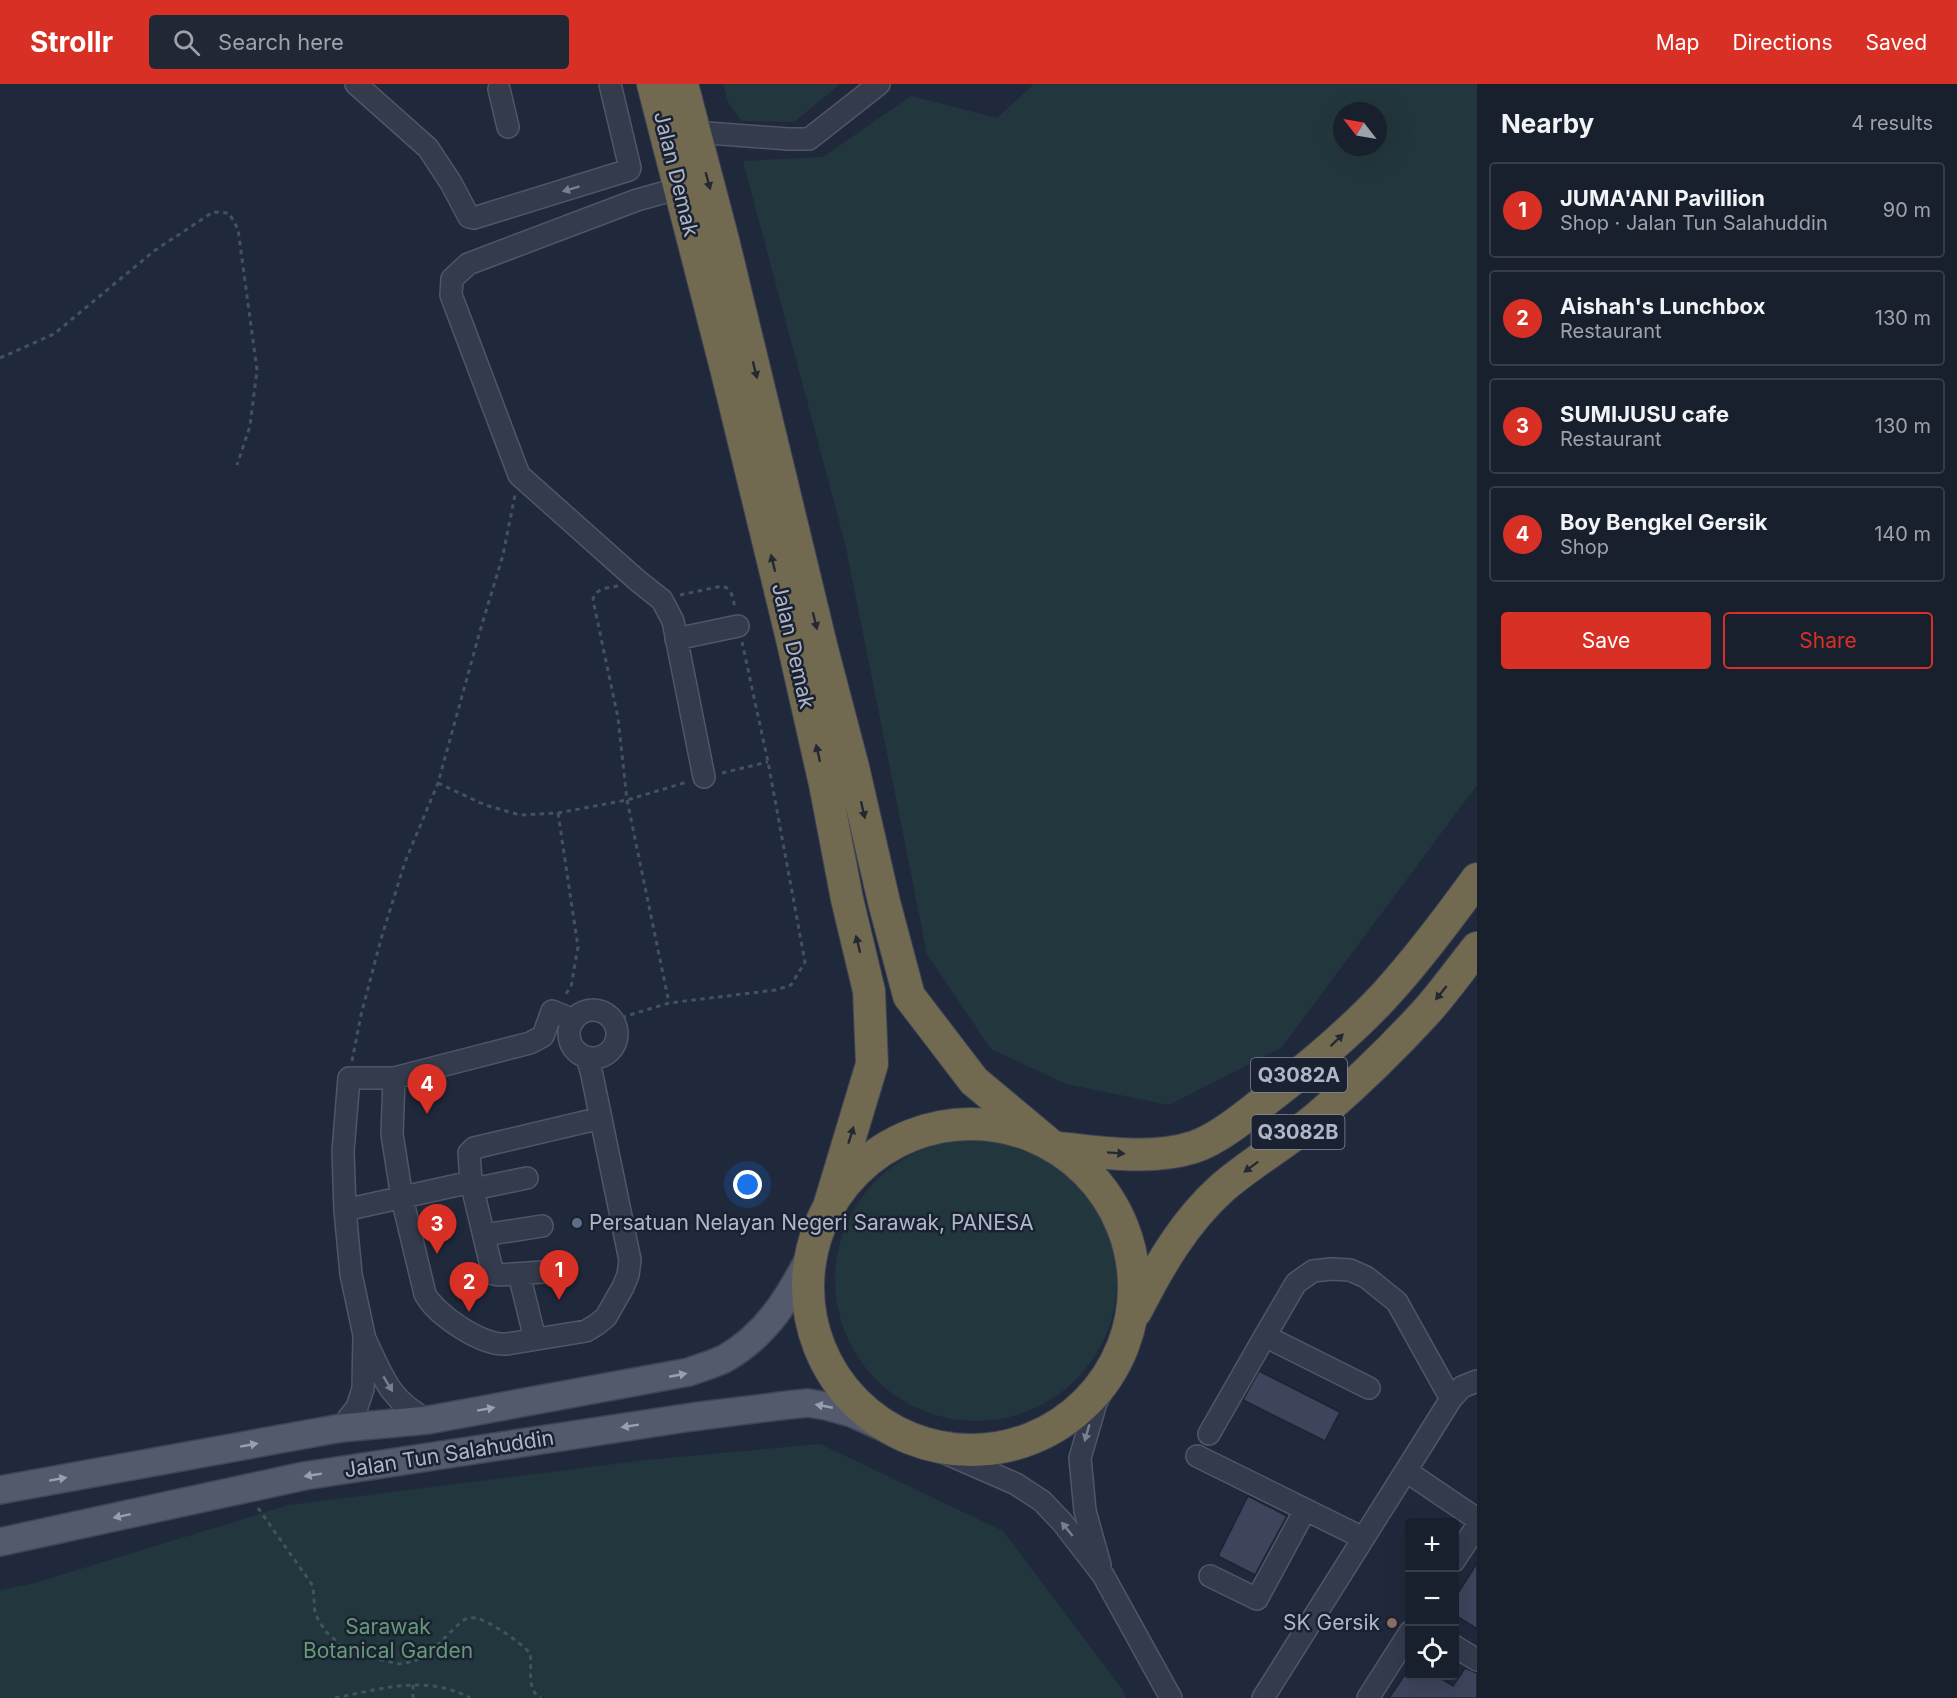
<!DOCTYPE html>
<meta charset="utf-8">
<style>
body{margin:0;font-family:Inter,sans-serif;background:#212735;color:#f1f3f6}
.controls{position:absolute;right:18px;bottom:18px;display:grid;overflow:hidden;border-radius:6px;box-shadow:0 6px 24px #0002}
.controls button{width:54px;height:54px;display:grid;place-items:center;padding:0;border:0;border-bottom:2px solid #363d49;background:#181f2d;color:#f1f3f6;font:30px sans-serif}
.compass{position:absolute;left:1333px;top:18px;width:54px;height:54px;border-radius:50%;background:#181f2d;box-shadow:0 6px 24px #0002;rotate:301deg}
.you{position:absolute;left:748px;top:1101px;width:21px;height:21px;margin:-15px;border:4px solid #fff;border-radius:50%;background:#1a73e8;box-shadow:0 0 0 9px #1a73e833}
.badge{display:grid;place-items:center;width:39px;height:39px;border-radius:50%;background:#d93025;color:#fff;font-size:20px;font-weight:700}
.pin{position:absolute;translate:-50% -50px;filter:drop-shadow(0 2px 3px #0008)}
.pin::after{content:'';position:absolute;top:32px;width:21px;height:18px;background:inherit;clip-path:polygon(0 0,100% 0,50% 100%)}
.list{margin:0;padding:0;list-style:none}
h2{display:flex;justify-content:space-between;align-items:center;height:78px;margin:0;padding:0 24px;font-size:26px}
h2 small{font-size:20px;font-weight:400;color:#9fa2aa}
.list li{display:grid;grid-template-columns:39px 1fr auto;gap:18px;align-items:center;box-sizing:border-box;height:96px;margin:0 12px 12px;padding:0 12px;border:2px solid #363d49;border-radius:6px}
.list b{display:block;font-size:22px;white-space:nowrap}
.list p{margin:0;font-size:20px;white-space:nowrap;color:#9fa2aa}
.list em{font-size:20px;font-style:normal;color:#9fa2aa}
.actions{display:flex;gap:12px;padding:18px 24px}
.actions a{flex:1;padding:14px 0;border:2px solid #d93025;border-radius:6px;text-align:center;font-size:21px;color:#d93025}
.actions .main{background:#d93025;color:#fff}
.icon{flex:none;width:33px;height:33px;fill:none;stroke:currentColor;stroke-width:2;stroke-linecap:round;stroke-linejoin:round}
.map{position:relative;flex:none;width:1477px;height:1614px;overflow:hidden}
header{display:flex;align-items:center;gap:36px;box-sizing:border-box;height:84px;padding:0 30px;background:#d93025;color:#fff}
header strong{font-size:28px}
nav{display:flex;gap:33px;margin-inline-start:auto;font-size:21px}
.search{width:420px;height:54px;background:#212735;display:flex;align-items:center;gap:15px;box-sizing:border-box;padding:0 21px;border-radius:6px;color:#9fa2aa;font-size:22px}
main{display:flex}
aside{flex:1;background:#181f2d}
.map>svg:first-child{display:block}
.green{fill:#22373d;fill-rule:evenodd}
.building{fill:#3c455c;stroke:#1c2332;stroke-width:1.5}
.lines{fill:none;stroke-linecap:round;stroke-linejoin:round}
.minor-casing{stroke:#4f5666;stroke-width:24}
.major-casing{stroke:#3e4555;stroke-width:30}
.highway-casing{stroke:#3c4353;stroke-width:34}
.path{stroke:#40545a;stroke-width:3;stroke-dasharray:4.5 4.5;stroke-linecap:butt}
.minor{stroke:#343b4c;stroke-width:21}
.major{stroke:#525a6c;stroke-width:27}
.highway{stroke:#726951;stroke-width:32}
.oneway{fill:#232833}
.oneway2{fill:#787f90}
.oneway3{fill:#989fb1}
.service-dot{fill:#5c6f8a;stroke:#1a2130;stroke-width:2}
.education-dot{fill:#8d6e63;stroke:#1a2130;stroke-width:2}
.labels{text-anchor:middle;stroke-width:5;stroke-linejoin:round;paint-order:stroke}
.shield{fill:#1a2130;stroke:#82899a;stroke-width:1.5}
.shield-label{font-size:20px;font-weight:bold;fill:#afb6c8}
.street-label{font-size:21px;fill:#afb6c8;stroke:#1a2130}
.poi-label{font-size:21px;fill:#afb6c8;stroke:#1a2130;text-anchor:start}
.park-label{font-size:21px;fill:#659a77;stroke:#1a2130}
</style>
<header>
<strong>Strollr</strong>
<div class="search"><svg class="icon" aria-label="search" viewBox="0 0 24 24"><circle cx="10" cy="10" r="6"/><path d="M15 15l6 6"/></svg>Search here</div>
<nav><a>Map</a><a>Directions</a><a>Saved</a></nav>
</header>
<main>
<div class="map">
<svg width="1477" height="1614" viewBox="0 0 1477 1614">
<rect width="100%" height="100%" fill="#20293c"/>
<!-- green -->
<path class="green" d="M723 0H840L794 38 742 37 728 18Z
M1034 0H1477V701L1281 964 1169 1021 1066 1000 991 965 927 870 845 459 743 77 823 73 911 12 997 34ZM1342 27H1378V63H1342Z
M835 1196a141 141 0 1 1 282 0a141 141 0 1 1-282 0Z
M820 1360 1003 1447 1122 1605 1126 1614H0V1506L35 1499 289 1421 646 1376Z"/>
<!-- building -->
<path class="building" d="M1259 1287 1340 1328 1325 1357 1243 1316Z
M1248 1412 1287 1432 1255 1491 1218 1472Z
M1477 1479V1545L1455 1531V1514Z
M1465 1584 1477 1589V1614H1389L1404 1592H1437L1453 1602Z"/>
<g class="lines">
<!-- minor casing -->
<g class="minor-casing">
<path id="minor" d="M356 0 428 64 451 99 469 133 474 134 629 86 630 84 610 0
M499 5 508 43
M695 48 788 55H809L879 0
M680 104 637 116 468 180 452 195 451 211 519 391 638 497 662 516 673 537 704 693
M676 555 738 542
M569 950a24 24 0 1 1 48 0a24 24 0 1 1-48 0Z
M394 994 392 1050 402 1114 425 1210C436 1231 482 1262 507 1260L586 1247 596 1241 606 1233 623 1203 628 1191 630 1176 592 991 587 973
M473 1105 527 1094
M345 1126 471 1098
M484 1151 542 1142
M543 1188 499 1191 493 1190 471 1098 469 1069 474 1064 601 1034
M519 1190 535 1255
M1265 1252 1296 1199 1313 1187 1331 1185 1350 1186 1366 1193 1397 1218 1451 1315
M366 1257C383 1293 390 1317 428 1336
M341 1344 357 1323 363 1305 364 1251 351 1190 345 1126 343 1067 349 994H394L530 959 543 952 552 927 574 936
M1209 1350 1265 1252 1369 1304
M922 1359 1016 1400 1042 1417 1062 1438 1103 1491 1171 1614
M1197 1372 1363 1454
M1406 1387 1477 1435
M1454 1477 1477 1442
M1100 1481 1085 1427 1080 1374 1096 1319 1117 1275
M1210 1492 1257 1515 1305 1426
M1454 1562 1477 1576
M1263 1614 1451 1315 1462 1303 1477 1297
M1368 1614 1410 1548"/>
</g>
<!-- major casing -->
<g class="major-casing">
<path id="major" d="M0 1406 341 1344 428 1336 689 1288C700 1284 713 1280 724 1275 767 1251 790 1212 812 1169
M0 1458 304 1392 692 1333 788 1321 808 1319 826 1322 852 1329 898 1350"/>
</g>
<!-- highway casing -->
<g class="highway-casing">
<path id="highway" d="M653 0 726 284 793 559 825 700 847 815 869 907 872 980 828 1126
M682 0 723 156 822 565 853 683 884 818 909 912 974 997 1047 1058
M808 1203a163 163 0 1 1 326 0a163 163 0 1 1-326 0Z
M1058 1064C1102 1068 1150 1077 1194 1063 1218 1055 1246 1032 1266 1016 1308 984 1350 949 1386 910 1419 874 1448 835 1477 795
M1136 1227C1159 1182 1184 1138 1222 1104 1253 1077 1290 1057 1321 1030 1358 998 1393 964 1426 928 1444 908 1460 885 1477 864"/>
</g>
<!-- path -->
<path class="path" d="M0 274 54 250 154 167 213 128 229 129 238 145 257 286 250 342 237 381
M618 502C608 504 595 504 593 516L618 634 627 716 669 919
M680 511 722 502C733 505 733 515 735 525
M722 689 768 678
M438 699 485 721 520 731 558 729 627 716 687 698
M558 729 578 863 571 903 564 912
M613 936 669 919 776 906 791 901 805 878 768 678 742 558
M352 977 361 931 381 855 405 778 438 699 480 547 503 471 515 411
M258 1424 313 1502 315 1530 320 1538 325 1547 350 1569 399 1580 415 1577 429 1569 462 1537C467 1534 471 1533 476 1534 490 1537 521 1559 530 1569 533 1584 525 1606 541 1614
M413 1601V1614
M335 1614C380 1605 427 1590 470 1614"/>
<!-- minor -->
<use href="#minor" class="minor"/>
<!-- major -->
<use href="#major" class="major"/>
<!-- highway -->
<use href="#highway" class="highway"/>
</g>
<!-- one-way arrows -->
<defs><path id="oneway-solid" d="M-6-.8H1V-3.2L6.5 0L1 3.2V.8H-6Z" transform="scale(1.5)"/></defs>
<g class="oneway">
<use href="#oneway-solid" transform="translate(708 97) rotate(75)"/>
<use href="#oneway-solid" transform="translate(755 286) rotate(76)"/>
<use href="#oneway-solid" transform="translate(773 479) rotate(-104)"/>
<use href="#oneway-solid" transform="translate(815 537) rotate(76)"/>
<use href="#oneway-solid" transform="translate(818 669) rotate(-103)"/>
<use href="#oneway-solid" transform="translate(863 726) rotate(77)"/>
<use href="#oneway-solid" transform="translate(858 860) rotate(-104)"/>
<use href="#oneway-solid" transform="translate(1441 909) rotate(129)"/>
<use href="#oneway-solid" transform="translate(1337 956) rotate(-44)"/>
<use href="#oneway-solid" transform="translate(851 1051) rotate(-73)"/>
<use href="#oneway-solid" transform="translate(1116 1069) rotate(4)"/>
<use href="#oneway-solid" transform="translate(1251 1083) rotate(143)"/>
</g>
<g class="oneway2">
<use href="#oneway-solid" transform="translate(571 105) rotate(163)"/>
<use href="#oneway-solid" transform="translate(388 1300) rotate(59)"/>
<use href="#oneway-solid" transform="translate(1087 1349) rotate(106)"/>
<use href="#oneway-solid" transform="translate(1067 1445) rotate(-129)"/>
</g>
<g class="oneway3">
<use href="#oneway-solid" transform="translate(678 1291) rotate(-11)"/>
<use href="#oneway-solid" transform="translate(824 1322) rotate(-169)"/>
<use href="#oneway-solid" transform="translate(486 1325) rotate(-10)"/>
<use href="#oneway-solid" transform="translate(630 1342) rotate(171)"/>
<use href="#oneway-solid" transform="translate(249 1361) rotate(-10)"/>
<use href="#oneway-solid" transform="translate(313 1391) rotate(171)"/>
<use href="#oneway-solid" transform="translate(58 1395) rotate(-10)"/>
<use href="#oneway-solid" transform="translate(122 1432) rotate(168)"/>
</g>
<!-- markers -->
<circle class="service-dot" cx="577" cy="1139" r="6"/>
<circle class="education-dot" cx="1392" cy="1539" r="6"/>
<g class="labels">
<!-- shield labels -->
<g class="shield">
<rect x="1251" y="974" width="96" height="34" rx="4.5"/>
<rect x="1251.5" y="1031" width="93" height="34" rx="4.5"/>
</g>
<g class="shield-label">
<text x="1299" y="998">Q3082A</text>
<text x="1298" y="1055">Q3082B</text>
</g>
<!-- street labels -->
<g class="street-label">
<text transform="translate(676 90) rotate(76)" y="7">Jalan Demak</text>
<text transform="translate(793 562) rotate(77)" y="7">Jalan Demak</text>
<text transform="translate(449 1370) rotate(-9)" y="7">Jalan Tun Salahuddin</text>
</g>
<!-- poi labels -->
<g class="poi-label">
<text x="589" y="1146">Persatuan Nelayan Negeri Sarawak, PANESA</text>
<text x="1380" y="1546" text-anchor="end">SK Gersik</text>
</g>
<!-- park labels -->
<g class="park-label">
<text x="388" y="1550">Sarawak<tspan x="388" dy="24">Botanical Garden</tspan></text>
</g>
</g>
</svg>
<div class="controls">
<button>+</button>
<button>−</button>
<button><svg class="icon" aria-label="locate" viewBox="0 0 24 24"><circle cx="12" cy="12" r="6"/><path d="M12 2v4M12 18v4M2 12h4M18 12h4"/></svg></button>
</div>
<svg class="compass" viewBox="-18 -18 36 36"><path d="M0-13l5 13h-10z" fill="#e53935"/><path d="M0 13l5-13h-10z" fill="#9fa2aa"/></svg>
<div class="you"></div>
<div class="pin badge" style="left:559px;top:1216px">1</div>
<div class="pin badge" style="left:469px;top:1228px">2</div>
<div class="pin badge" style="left:437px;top:1170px">3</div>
<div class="pin badge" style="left:427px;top:1030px">4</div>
</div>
<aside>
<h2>Nearby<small>4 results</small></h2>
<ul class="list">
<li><span class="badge">1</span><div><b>JUMA'ANI Pavillion</b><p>Shop · Jalan Tun Salahuddin</p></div><em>90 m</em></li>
<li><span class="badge">2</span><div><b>Aishah's Lunchbox</b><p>Restaurant</p></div><em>130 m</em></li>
<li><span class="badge">3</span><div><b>SUMIJUSU cafe</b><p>Restaurant</p></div><em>130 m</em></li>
<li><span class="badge">4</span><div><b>Boy Bengkel Gersik</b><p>Shop</p></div><em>140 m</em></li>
</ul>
<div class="actions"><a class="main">Save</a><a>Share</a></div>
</aside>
</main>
